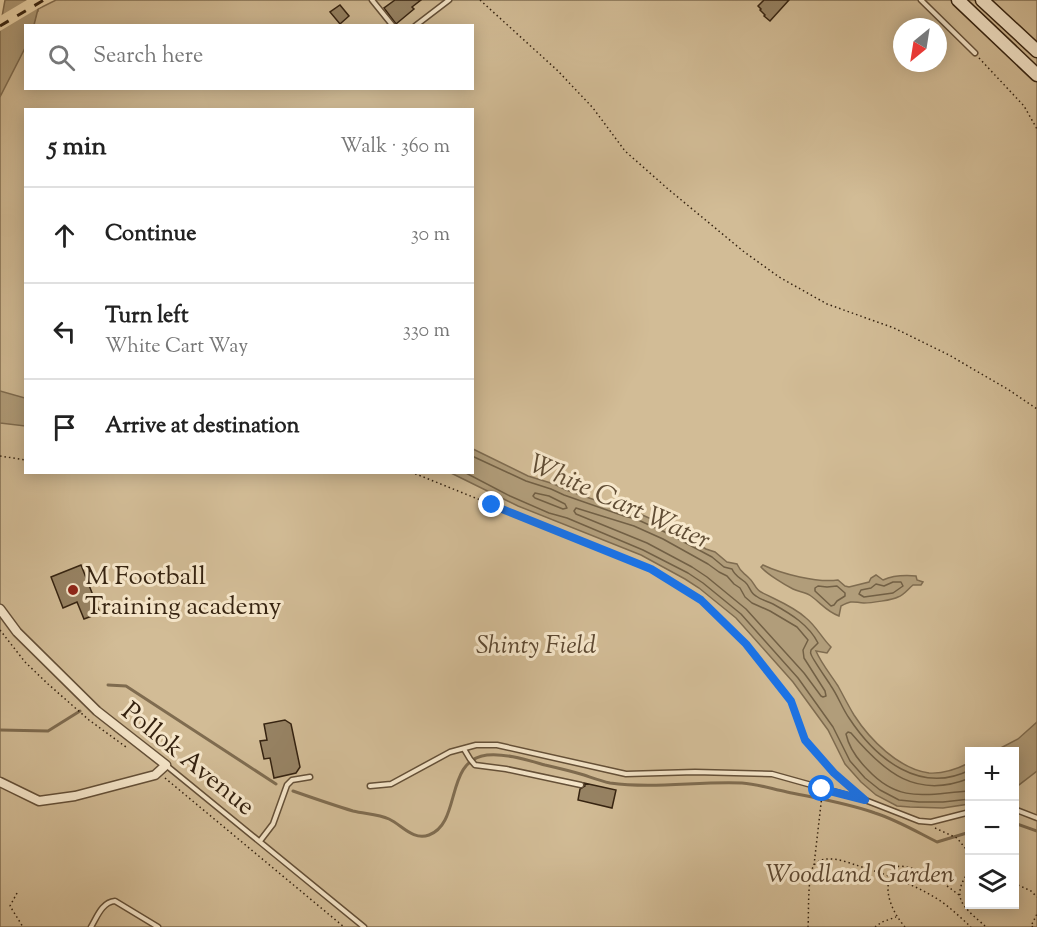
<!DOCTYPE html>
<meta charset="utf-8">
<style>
body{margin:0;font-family:"Sorts Mill Goudy",serif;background:#f2f2f2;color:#222}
.controls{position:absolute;right:18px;bottom:18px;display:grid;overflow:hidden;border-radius:0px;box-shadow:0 3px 15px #0003}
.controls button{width:54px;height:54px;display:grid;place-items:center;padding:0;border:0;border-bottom:2px solid #e0e0e0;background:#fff;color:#222;font:30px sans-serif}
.compass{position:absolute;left:893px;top:18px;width:54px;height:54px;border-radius:50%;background:#fff;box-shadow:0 3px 15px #0003;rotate:210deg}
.stop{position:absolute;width:18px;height:18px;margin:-14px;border:4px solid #1a73e8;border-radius:50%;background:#fff}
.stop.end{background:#1a73e8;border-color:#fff;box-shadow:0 2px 6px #0008}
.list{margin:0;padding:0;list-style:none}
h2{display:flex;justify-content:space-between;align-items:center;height:78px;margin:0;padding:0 24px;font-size:26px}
h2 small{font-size:20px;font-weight:400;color:#767676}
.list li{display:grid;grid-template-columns:39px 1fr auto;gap:18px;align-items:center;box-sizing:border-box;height:96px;padding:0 24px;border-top:2px solid #e0e0e0}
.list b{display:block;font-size:22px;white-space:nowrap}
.list p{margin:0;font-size:20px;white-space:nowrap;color:#767676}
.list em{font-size:20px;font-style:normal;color:#767676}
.icon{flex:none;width:33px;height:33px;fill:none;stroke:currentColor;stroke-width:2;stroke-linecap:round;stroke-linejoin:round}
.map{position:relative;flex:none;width:1037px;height:927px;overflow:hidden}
.search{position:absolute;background:#fff;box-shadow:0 3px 15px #0003;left:24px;top:24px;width:450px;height:66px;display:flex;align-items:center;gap:15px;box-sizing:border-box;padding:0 21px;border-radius:0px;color:#767676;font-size:22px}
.panel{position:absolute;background:#fff;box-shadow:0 3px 15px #0003;left:24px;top:108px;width:450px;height:366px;border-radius:0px}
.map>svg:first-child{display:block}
.green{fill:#d2bc96;stroke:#836f53;stroke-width:1.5;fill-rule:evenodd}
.water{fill:#b19d7a;stroke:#7f6c50;stroke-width:1.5}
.pier{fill:#f2dcb1}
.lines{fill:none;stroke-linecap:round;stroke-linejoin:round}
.shore{stroke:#726045;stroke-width:1.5}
.stream{stroke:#7f6c50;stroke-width:3}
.building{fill:#978364;stroke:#342210;stroke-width:1.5}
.service-casing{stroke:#645038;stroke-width:7}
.minor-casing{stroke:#645038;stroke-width:11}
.secondary-casing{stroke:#342210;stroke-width:15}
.path{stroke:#342210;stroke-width:1.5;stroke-dasharray:1.5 3;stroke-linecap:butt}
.service{stroke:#f7e8cc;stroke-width:4}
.minor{stroke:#f7e8cc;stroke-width:8}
.secondary{stroke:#f7e8cc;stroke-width:12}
.rail{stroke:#342210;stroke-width:3;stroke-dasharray:10 10;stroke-linecap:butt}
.route{stroke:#1a73e8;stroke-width:8}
.poi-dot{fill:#8f2418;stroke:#f7e8cc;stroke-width:2}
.labels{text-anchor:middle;stroke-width:6;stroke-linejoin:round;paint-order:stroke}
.poi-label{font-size:26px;fill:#342210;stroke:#f7e8cc;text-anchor:start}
.park-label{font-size:26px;font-style:italic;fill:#5c4832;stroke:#f7e8cc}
.street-label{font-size:26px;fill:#342210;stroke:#f7e8cc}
.water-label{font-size:27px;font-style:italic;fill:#604d35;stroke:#f7e8cc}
</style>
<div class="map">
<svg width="1037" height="927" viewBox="0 0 1037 927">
<rect width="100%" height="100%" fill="#f2dcb1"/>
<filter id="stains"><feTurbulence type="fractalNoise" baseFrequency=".00333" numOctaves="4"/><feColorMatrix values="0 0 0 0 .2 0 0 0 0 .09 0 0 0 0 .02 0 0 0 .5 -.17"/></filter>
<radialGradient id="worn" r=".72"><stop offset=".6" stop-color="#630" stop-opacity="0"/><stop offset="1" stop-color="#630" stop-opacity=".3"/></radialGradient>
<!-- green -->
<path class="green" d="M56 0H1037V927H0V32L38 11V9ZM26 26H472V88H26ZM902 27H938V63H902ZM26 110H472V472H26ZM970 752H1014V904H970Z"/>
<!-- water -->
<path class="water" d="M5 0H39L38 9 34 25 26 26 25 48 0 97V28Z
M0 391 25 398V426L0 423Z
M473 449 528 476 554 484 566 490 627 511 638 513 669 527 706 549 715 552 727 562 737 564C741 573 743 572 749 578 754 582 755 589 761 592 776 600 793 606 806 618 816 626 822 638 831 647L827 653 816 651C821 663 831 675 838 686 843 695 848 705 854 715 870 740 899 769 929 773 943 774 957 769 969 763V804L943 808 910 807 897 806 876 795 861 782 845 764 828 730 793 682 736 618 699 588 685 579 641 555 518 506 451 473 472 472Z
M763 565C782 574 817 583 838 580L845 586 849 587 869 582 871 578 876 575 883 580C894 575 904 575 916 576L917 580 923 582 921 585H913C908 589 904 595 898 597 893 600 870 603 864 603 852 602 853 600 841 606L839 616C826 611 822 604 811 596 806 592 799 592 793 589 785 585 767 574 761 567Z
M1037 722V771L1015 788 1014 752 995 751 1018 739Z"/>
<!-- pier -->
<path class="pier" d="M27 0H42V6L0 31V16Z"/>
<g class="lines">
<!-- shore -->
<path class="shore" d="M472 456 526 481 551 489 564 495 624 516 636 519 667 533 712 557 724 567 732 569C735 576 739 577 745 582 750 586 750 593 756 596 761 600 767 601 773 604 791 614 809 625 818 643L811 650C811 651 810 653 811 654 811 657 828 681 831 686 838 696 842 708 849 718 876 759 920 795 970 770
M464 472 510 496 549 513 567 518 643 550 688 573 703 583 741 614 798 678 833 727 850 761 865 778 880 790 899 800 919 802H943L970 799
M535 493 549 496 565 504 567 508 563 509 535 498 533 496Z
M576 508 634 526 663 539 708 564 719 572 727 576 734 584 740 588 745 597 752 603 770 611 797 627 808 640 803 650 804 658 825 691 826 696 823 697 821 696 804 673 746 609 707 577 692 567 647 543 576 514 574 511Z
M893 582H901L903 586 893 593 864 597 859 594 861 590 871 588 876 584 884 586Z
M818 586 827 587 837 586 845 593V596L837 601 834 605 831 606 815 591V588Z
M970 778C916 800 884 772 851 733L848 732 846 734C849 748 858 760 868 770 901 805 928 793 970 791"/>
<!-- stream -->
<path class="stream" d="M108 685 126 686 276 784
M0 730 48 731 80 711
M293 791C313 798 333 805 353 811 365 814 378 814 389 819 402 825 413 841 429 835 462 823 444 760 487 755 505 753 527 760 545 765 558 768 571 771 584 775 593 778 601 781 610 783 654 789 699 781 742 783 758 784 772 789 787 792 816 798 847 803 875 813 897 820 917 832 937 842L970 832
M1014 823 1037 831"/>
</g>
<!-- building -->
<path class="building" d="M395 0H421L412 7 414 9 396 24 384 8Z
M764 0H789L770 21 764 16 765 15 760 10 761 9 758 6Z
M340 5 349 16 340 24 330 12Z
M81 565 100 613 84 619 77 602 63 608 51 577Z
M285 720 291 724 300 767 296 773 274 778 270 758 264 759 260 741 267 740 264 724Z
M584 783 616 790 612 808 578 800 580 789 585 786Z"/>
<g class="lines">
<!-- service casing -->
<g class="service-casing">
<path id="service" d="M372 0 393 26
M921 0 975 53
M415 26 449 0
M464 749 470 759 475 765 506 769 581 785
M167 766 364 927
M370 786 391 784 450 752 476 745H497L626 774 695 772 772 774 865 800 919 821 931 822 970 812
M1014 809 1037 818
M260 841 273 824 287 785 292 780 310 777
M91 927C97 917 102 902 115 901L158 927"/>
</g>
<!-- minor casing -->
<g class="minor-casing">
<path id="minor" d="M0 609 17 632 97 711 166 765 155 775 75 796 39 801 0 782"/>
</g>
<!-- secondary casing -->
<g class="secondary-casing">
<path id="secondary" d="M958 0 1037 75
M982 0 1037 51"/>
</g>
<!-- path -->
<path class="path" d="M480 0 558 71 593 108 625 151 668 189 743 251 779 277 827 304 894 328 949 355 1009 390 1037 409
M979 58 1024 106 1037 129
M0 456 26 460
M411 472 651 569 701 600 745 644 768 670 791 701 805 740 834 773 853 789
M0 630 25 662 48 684 89 720 126 747
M165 778 344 927
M935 828 957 838 970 854
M814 865 822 795
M970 869C966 876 960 884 960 892 958 906 977 918 986 927
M1014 883 1031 891 1037 897
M17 893 10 906 23 927
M808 927C809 915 807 871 815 864 819 861 823 859 827 859 838 858 849 863 859 866 887 875 914 884 939 900 951 908 961 918 971 927
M875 927 882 922 896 917
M905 927C891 911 878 882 899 866 923 868 941 881 959 895
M1033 927 1031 926 1037 914"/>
<!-- service -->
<use href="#service" class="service"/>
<!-- minor -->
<use href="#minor" class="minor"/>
<!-- secondary -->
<use href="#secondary" class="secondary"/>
<!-- rail -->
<path class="rail" d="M0 26 44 0"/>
</g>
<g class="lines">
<!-- route -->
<path class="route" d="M492 505 651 569 701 600 746 644 791 701 805 740 834 773 865 800 822 789"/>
</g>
<!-- markers -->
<circle class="poi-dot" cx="73" cy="590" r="6"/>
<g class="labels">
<!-- poi labels -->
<g class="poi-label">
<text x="85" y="584">M Football<tspan x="85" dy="30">Training academy</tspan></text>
</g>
<!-- park labels -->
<g class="park-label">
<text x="536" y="653">Shinty Field</text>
<text x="860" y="882">Woodland Garden</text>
</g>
<!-- street labels -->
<g class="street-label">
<text transform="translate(189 758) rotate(39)" y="9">Pollok Avenue</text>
</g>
<!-- water labels -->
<g class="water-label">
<text transform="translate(620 501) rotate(24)" y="9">White Cart Water</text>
</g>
</g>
<rect width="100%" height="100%" filter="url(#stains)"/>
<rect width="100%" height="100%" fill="url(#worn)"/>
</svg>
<div class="controls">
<button>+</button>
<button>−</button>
<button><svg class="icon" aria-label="layers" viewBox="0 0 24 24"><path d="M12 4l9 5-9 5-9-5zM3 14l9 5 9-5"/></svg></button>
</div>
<svg class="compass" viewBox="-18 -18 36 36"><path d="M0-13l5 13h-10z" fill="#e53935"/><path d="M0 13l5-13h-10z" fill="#767676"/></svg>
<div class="stop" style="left:822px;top:789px"></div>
<div class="stop end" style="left:492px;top:505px"></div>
<div class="search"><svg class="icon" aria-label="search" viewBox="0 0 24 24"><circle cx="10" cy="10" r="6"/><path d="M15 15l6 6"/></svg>Search here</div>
<section class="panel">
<h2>5 min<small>Walk · 360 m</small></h2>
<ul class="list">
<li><svg class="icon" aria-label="ahead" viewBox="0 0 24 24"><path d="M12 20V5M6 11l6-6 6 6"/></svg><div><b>Continue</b></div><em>30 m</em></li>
<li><svg class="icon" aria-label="left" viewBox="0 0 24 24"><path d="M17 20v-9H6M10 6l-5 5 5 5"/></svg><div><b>Turn left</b><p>White Cart Way</p></div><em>330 m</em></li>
<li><svg class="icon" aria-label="arrive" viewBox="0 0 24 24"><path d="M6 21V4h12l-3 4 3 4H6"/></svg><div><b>Arrive at destination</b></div></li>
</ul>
</section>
</div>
